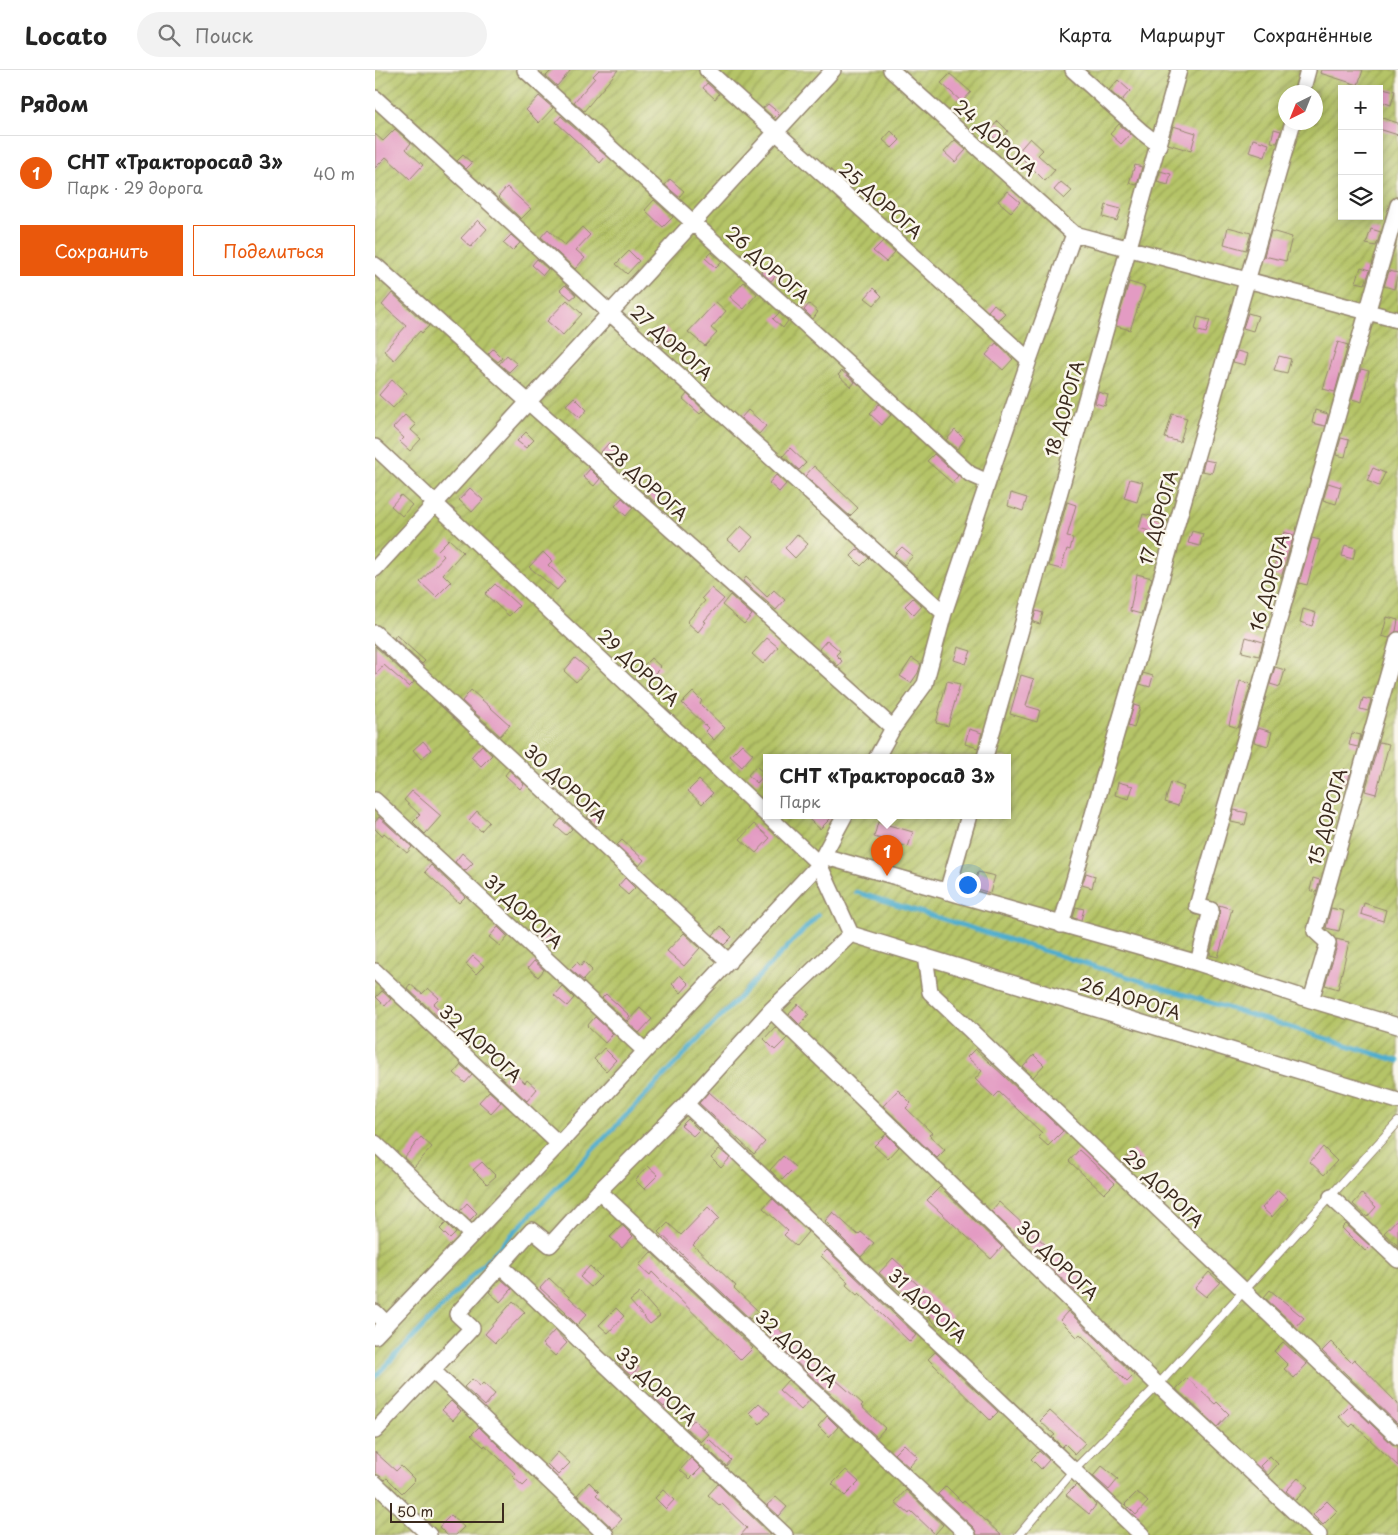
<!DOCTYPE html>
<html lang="ru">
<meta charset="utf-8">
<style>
body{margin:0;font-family:"Playpen Sans",sans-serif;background:#f2f2f2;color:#222}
.controls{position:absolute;right:15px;top:15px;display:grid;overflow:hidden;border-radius:0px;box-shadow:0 2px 12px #0003}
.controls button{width:45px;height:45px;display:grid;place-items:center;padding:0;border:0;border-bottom:1px solid #e0e0e0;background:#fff;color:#222;font:25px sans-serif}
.compass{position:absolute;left:903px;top:15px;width:45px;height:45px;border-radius:50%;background:#fff;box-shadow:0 2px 12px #0003;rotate:223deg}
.scale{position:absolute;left:15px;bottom:12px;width:114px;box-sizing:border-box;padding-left:5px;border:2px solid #3b2a1e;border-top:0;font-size:14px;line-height:18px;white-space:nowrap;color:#3b2a1e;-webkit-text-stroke:4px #fbf7ec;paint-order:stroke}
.you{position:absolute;left:592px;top:814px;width:18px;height:18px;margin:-12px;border:4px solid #fff;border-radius:50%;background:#1a73e8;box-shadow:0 0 0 8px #1a73e833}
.badge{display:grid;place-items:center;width:32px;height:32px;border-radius:50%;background:#ea580c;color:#fff;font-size:16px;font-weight:700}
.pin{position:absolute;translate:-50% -41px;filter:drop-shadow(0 1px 2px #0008)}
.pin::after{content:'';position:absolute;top:26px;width:18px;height:15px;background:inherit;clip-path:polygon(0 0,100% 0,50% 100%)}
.popup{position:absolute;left:388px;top:684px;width:248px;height:65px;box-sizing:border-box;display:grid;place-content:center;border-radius:0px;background:#fff;filter:drop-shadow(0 1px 4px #0005);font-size:16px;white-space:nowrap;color:#767676}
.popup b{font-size:19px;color:#222}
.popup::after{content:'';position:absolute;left:50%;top:100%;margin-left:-10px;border:10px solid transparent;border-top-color:#fff}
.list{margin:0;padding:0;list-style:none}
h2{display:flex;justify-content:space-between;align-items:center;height:65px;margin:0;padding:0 20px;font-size:21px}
h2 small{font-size:16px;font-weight:400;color:#767676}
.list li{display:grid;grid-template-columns:32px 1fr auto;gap:15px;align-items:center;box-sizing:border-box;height:75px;padding:0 20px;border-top:1px solid #e0e0e0}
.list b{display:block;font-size:19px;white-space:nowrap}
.list p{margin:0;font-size:16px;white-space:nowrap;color:#767676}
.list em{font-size:16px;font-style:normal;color:#767676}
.actions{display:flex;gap:10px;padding:15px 20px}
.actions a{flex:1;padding:11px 0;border:1px solid #ea580c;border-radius:0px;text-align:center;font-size:18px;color:#ea580c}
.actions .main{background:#ea580c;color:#fff}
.icon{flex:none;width:28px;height:28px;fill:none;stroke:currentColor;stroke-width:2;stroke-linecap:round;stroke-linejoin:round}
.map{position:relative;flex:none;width:1023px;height:1465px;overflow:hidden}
header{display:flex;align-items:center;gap:30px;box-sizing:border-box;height:70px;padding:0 25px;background:#fff;border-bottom:1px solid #e0e0e0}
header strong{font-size:24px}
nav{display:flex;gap:28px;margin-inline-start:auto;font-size:18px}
.search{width:350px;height:45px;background:#f2f2f2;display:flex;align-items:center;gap:12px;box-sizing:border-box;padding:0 18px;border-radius:28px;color:#767676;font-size:19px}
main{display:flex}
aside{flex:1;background:#fff}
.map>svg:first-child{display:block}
.garden{fill:url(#garden-furrows);stroke:#787742;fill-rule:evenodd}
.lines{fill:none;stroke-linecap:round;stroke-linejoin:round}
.stream{stroke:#4fadcd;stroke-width:4.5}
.building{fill:#e39bc3}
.service-casing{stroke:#94856e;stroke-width:10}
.minor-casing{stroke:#94856e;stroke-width:18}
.service{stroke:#fff;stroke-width:8}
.minor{stroke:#fff;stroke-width:15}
.labels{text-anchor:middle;stroke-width:5;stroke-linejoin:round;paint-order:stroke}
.street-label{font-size:18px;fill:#3b2a1e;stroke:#fbf7ec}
</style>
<header>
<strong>Locato</strong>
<div class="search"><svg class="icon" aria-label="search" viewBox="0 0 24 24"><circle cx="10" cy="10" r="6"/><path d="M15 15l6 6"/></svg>Поиск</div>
<nav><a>Карта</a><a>Маршрут</a><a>Сохранённые</a></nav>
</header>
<main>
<aside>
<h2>Рядом<small></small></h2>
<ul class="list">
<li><span class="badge">1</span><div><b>СНТ «Тракторосад 3»</b><p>Парк · 29 дорога</p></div><em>40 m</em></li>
</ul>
<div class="actions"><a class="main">Сохранить</a><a>Поделиться</a></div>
</aside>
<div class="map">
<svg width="1023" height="1465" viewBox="0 0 1023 1465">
<defs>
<pattern id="garden-furrows" width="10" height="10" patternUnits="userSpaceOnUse" patternTransform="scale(1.25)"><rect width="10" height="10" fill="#b5c467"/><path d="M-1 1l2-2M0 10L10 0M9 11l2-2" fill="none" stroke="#949f54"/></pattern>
</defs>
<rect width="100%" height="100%" fill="#fbf7ec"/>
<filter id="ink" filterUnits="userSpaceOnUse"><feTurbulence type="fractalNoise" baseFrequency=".02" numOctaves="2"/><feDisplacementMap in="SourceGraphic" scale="10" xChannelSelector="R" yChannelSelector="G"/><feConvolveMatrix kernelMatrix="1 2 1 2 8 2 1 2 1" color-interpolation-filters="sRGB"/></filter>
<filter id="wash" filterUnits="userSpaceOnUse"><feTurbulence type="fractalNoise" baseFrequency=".0096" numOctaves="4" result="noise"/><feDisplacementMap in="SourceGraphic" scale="20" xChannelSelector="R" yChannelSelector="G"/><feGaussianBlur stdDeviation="1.12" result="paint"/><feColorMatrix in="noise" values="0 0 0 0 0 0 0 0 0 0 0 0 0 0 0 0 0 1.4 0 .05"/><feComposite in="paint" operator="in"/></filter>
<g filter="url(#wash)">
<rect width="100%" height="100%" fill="#ede0be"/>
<!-- garden -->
<path class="garden" d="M0 0H1023V1465H0ZM967 19H1004V146H967ZM911 22H941V52H911ZM392 687H632V745H392Z"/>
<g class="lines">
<!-- stream -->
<path class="stream" d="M481 822 1023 991
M0 1307 443 845"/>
</g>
<g id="blocks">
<!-- building -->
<path class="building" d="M177 0H196L182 16 171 6Z
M224 0H243L209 41 199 32 220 8 218 6Z
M946 0H988L983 15 945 3Z
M575 4 596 22 587 32 566 13Z
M743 10 755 21 746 31 734 20Z
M332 13 344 24 340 29 328 18Z
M1004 17 1020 21 1016 35 1004 31Z
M164 26 178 38 164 53 151 40Z
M393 34 404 43 399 48 388 38Z
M186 46 231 86 225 93 181 52Z
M1004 47 1023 53V65L1004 59Z
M623 51 633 61 624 72 613 62Z
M744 54 755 64 746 74 735 64Z
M798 56 821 63 816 81 793 74Z
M20 59 36 73 31 79 48 95 35 109 11 87 0 98V64L8 71Z
M899 59 906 61 902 73 896 72Z
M516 61 525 70 517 78 508 70Z
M655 68 668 80 663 85 680 100 670 111 642 83Z
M878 69 894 74 890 87 874 82Z
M580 70 591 80 580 92 569 82Z
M88 85 97 93 91 99 82 91Z
M760 95 767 97 762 115 754 113Z
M785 101 796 104 793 115 782 112Z
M295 109 309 121 304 127 290 115Z
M686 112 697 121 689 129 679 120Z
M132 117 156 139 146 149 123 127Z
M632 121 645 132 636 142 623 131Z
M279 130 298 147 288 157 270 140Z
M731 135 746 139 742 151 728 147Z
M103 150 112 159 96 177 86 168Z
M207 157 215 165 201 180 210 188 200 199 166 167 173 159 190 175Z
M853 157 876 163 871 180 849 174Z
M996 159 1006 162 1001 176 991 174Z
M896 161 917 167 911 191 889 186Z
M136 165 145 173 137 181 128 173Z
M508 171 520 182 511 192 498 181Z
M254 181 264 191 252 204 241 194Z
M336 182 347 192 341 198 330 188Z
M162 189 173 199 168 205 157 195Z
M393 194 403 203 396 211 386 202Z
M986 197 995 200 990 214 981 212Z
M1014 201 1023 203 1019 219 1009 216Z
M369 212 382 224 369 239 355 227Z
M754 212 770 217 755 260 741 256Z
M190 215 201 225 196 229 185 220Z
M499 218 507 226 499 235 490 228Z
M17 223 54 256 47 263 45 261 19 290 9 281 31 256 7 235Z
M192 230 207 244 188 265 172 251Z
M341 232 351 241 336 258 342 263 330 276 313 262Z
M434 234 443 242 438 249 429 240Z
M619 234 630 243 623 250 613 241Z
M404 243 413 251 408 258 398 249Z
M873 243 883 246 878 261 868 258Z
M823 247 835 250 831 263 820 260Z
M289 257 298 266 288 278 278 269Z
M963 272 973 275 960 322 948 319Z
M621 273 638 289 628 300 611 285Z
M118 279 127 288 123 292 113 284Z
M862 281 873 284 870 295 858 292Z
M132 285 142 294 134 302 124 294Z
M904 286 916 289 912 303 899 300Z
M986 299 994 301 987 332 977 329Z
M467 301 480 312 476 317 463 305Z
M17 310 32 323 18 338 4 325Z
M723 322 733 325 730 336 720 333Z
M312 324 329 340 325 344 308 329Z
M199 327 212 340 205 348 191 335Z
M504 334 516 345 507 355 495 344Z
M373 340 391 356 384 364 366 348Z
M940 340 953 344 950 356 937 353Z
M797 344 812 348 805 372 790 368Z
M30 345 41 355 36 360 46 369 35 381 25 372 29 368 18 358Z
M580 360 590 370 582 379 571 370Z
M151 362 159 370 151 378 142 371Z
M966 368 974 370 970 387 961 385Z
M234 373 249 386 240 397 225 383Z
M415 378 431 393 424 400 408 386Z
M559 384 583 406 577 413 552 391Z
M830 390 840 392 837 403 827 401Z
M439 396 483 438 475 446 430 406Z
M998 398 1010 403 1004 416 992 411Z
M215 399 225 409 219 416 208 407Z
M401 405 411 414 404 422 394 413Z
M755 409 768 412 762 432 749 428Z
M953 413 966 417 961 434 948 430Z
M272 417 284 427 280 432 268 422Z
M95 418 108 430 97 442 84 430Z
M636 423 652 428 648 441 633 436Z
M26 425 37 435 27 446 16 436Z
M247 428 258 438 251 446 240 436Z
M692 432 701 435 692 467 698 468 695 480 692 479 686 499 674 496Z
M768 444 792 450 788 465 764 458Z
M366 456 378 467 366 481 353 470Z
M817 461 828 464 825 476 813 473Z
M909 462 919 465 906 508 897 505Z
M422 464 433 474 420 488 410 478Z
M937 468 945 470 932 515 924 513Z
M74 469 88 482 68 504 76 512 61 527 45 512 69 486 63 480Z
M970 475 981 478 978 489 967 486Z
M527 477 538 486 530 495 519 485Z
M483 479 494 488 486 496 476 486Z
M168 482 177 491 173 495 190 511 182 520 154 497Z
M762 504 777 508 766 544 755 541Z
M371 507 392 527 399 520 410 530 401 540 368 511Z
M120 514 144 536 134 546 110 524Z
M336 518 349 529 329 551 331 552 323 562 312 552 330 531 327 528Z
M355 525 377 545 369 554 347 535Z
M538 528 547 536 539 545 530 536Z
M928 539 941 543 937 556 925 552Z
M661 541 668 543 665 554 658 552Z
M1012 547 1023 550 1021 561 1014 568 1007 566Z
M21 565 50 591 47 594 19 568Z
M871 567 888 572 884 586 867 582Z
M392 568 403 577 388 594 377 584Z
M452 570 465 581 461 585 467 591 463 596 444 579Z
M0 576 39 612 34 617 9 595 0 605Z
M583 577 596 581 591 594 579 590Z
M200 588 213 599 201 612 189 601Z
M276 588 286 597 276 607 266 598Z
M537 588 546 594 543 603 536 613 525 606Z
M900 597 910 600 905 617 895 614Z
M768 603 778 606 775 617 765 614Z
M646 605 659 609 651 636 665 640 662 652 635 644Z
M572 611 585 614 573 656 561 653Z
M865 611 876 614 863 658 854 655Z
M96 620 135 655 125 666 87 631Z
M318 622 327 631 325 634 350 658 339 670 330 661 333 658 307 633Z
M988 628 996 630 993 641 985 639Z
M759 635 765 637 759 658 753 656Z
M883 658 897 662 893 676 879 672Z
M594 659 607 663 603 678 590 674Z
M977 663 986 665 983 677 974 675Z
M48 671 56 680 46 689 38 680Z
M1004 672 1014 674 1001 724 990 721Z
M367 674 378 684 367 697 355 686Z
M107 675 117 685 106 696 96 687Z
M381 696 390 704 382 713 373 705Z
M969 699 976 701 972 714 965 712Z
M134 700 149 714 145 719 130 705Z
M324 710 338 723 327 734 313 721Z
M743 712 758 716 754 729 740 725Z
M796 712 809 717 803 736 790 732Z
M37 721 66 746 50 764 38 752 45 745 29 730Z
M219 739 228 748 221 756 212 747Z
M859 740 873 743 870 755 856 752Z
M102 741 114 752 106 761 94 750Z
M429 745H459L445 759Z
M4 747 37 777 32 783 9 763 7 766 0 759V752Z
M186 749 197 759 191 765 180 756Z
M503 752 538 762 533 777 499 767Z
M379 754 395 768 381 783 365 769Z
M247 770 269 790 264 796 242 775Z
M87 783 98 793 90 801 80 792Z
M56 795 90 827 84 833 50 802Z
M603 802 620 806 615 823 599 818Z
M711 803 720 806 717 818 707 815Z
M250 808 260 818 253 825 243 816Z
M938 808 945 810 941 822 935 820Z
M989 833 1011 840 1008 851 986 844Z
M844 835 857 839 843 887 835 885 845 842Z
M701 837 709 839 706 850 698 848Z
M956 838 969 841 964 861 951 858Z
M346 856 357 867 349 875 338 865Z
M123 857 133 867 125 876 114 867Z
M166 858 176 867 169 875 159 865Z
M309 863 325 878 309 896 292 881Z
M961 869 974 872 963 919 950 915 962 876Z
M98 886 109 896 101 904 91 894Z
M159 891 169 900 163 907 153 898Z
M202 892 206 896 209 892 217 900 208 910 195 899Z
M305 905 314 914 306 923 297 914Z
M35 914 47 924 53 918 64 928 58 934 83 956 78 961 32 918Z
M187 916 199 928 192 936 179 925Z
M7 921 16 929 10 936 1 927Z
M231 924 255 946 251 951 227 928Z
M423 934 434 944 425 955 414 944Z
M265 938 277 949 264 963 252 952Z
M220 947 238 964 230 973 212 956Z
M400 957 412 968 400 980 389 969Z
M229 978 241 990 231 1001 219 989Z
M600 979 688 1061 673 1076 663 1067 667 1063 624 1022 619 1027 600 1009 607 1001 592 987Z
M659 985 669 995 658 1007 648 997Z
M86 995 97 1005 90 1013 79 1003Z
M135 999 150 1013 152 1010 162 1019 152 1031 127 1008Z
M523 1020 536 1033 531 1038 557 1063 554 1065 570 1080 562 1088 508 1036Z
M114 1021 126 1032 116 1043 104 1032Z
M334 1022 390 1072 379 1084 324 1033Z
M313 1049 324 1060 318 1066 306 1056Z
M511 1064 524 1077 513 1089 499 1076Z
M46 1067 57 1077 39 1097 29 1088Z
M948 1077 962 1091 949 1105 935 1092Z
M344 1079 355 1088 346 1098 336 1088Z
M704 1080 740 1113 729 1124 694 1091Z
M758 1080 768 1090 757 1101 747 1092Z
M408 1086 420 1097 406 1111 395 1100Z
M107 1092 121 1106 112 1114 98 1100Z
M273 1096 283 1105 269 1119 260 1110Z
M565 1117 627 1177 616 1189 552 1130Z
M903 1120 913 1129 897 1147 887 1138Z
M987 1124 1001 1137 992 1147 978 1134Z
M397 1128 433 1162 421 1176 409 1165 413 1161 388 1138Z
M624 1132 712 1213 702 1223 616 1141Z
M92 1133 102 1143 95 1150 85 1141Z
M333 1137 344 1148 318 1175 361 1216 359 1218 383 1241 375 1249 284 1162 293 1153 306 1165Z
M458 1142 483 1165 486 1162 499 1173 486 1187 450 1151Z
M1023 1148V1176L1009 1163Z
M71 1153 81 1163 75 1169 65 1159Z
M971 1154 995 1176 990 1181 967 1158Z
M247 1155 258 1166 247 1178 235 1167Z
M452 1180 541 1265 535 1272 484 1223 482 1225 471 1215 473 1212 446 1186Z
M276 1182 378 1278 366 1290 277 1202 275 1205 264 1195Z
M518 1188 529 1198 527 1200 577 1247 566 1259 504 1203Z
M215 1196 226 1207 216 1217 205 1207Z
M834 1202 845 1212 831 1227 820 1218Z
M174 1208 212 1244 202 1255 190 1243 191 1242 165 1218Z
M126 1209 137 1219 125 1232 114 1222Z
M895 1220 929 1248 921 1257 889 1227Z
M265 1223 285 1246 275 1254 255 1231Z
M138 1231 150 1242 120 1273 110 1264Z
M241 1238 249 1246 233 1263 224 1255Z
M693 1241 759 1305 752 1312 705 1264 702 1267 685 1250Z
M400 1256 488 1334 486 1336 510 1358 502 1367 392 1265Z
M180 1260 192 1273 180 1286 167 1274Z
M908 1272 932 1294 919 1308 909 1299 913 1295 899 1281Z
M956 1272 976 1292 979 1289 1023 1334V1354L947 1281Z
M560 1282 623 1342 615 1350 553 1289Z
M253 1287 264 1297 256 1306 244 1295Z
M812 1308 840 1334 842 1332 854 1344 842 1357 801 1319Z
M97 1309 105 1316 108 1313 120 1324 110 1336 89 1317Z
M413 1310 435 1330 426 1340 404 1320Z
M286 1319 297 1329 289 1337 278 1327Z
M76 1331 86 1341 78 1350 67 1340Z
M384 1333 395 1343 385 1354 374 1343Z
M976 1335 1017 1374 1023 1376V1396L978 1354 975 1357 964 1347Z
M675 1341 710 1373 700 1384 690 1374 687 1377 677 1367 680 1365 665 1351Z
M452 1346 463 1357 454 1367 443 1356Z
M319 1350 334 1364 326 1372 311 1358Z
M104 1357 157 1407 148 1416 138 1407 141 1404 110 1375 109 1377 96 1365Z
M334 1369 356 1390 351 1396 328 1375Z
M529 1374 543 1387 534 1397 519 1384Z
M664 1381 674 1390 666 1399 656 1389Z
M0 1382 21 1401 26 1396 40 1410 27 1423 12 1408 10 1410 0 1404Z
M183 1382 195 1393 183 1405 172 1394Z
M895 1386 903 1394 893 1405 885 1396Z
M316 1388 326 1398 315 1409 305 1400Z
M727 1396 743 1409 734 1420 718 1406Z
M471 1400 484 1412 470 1426 457 1414Z
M923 1408 933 1417 921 1430 911 1421Z
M214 1412 224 1422 221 1425 247 1449 238 1459 202 1425Z
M343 1414 396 1465H366L372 1458 347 1434 345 1436 333 1425Z
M701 1415 721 1435 714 1444 691 1425Z
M571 1416 587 1432 589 1430 626 1465H602L599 1458 563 1424Z
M288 1420 299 1430 291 1439 280 1428Z
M531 1420 568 1455 560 1464 536 1441 534 1444 520 1432Z
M762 1422 773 1432 761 1445 750 1434Z
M401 1427 412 1437 404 1446 392 1435Z
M952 1431 962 1441 948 1455 938 1445Z
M76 1445 89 1457 81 1465H72L64 1457Z"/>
</g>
</g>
<g filter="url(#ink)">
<use href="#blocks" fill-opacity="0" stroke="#94856e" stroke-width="1"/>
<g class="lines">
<!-- service casing -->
<g class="service-casing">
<path id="service" d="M644 1465 698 1401 783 1315 1023 1052"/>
</g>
<!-- minor casing -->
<g class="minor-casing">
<path id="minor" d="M150 0 595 404 613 412
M332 0 654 290
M516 0 699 164 1023 250
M698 0 767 62 784 75
M927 22 933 0
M0 28 236 244 569 543
M0 195 518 658
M0 377 444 794 476 864
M0 499 458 0
M0 563 354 892
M502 687 518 658 550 614 569 543 654 290 699 164
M610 687 804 0
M0 730 270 981
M448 786 470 745
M572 822 594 745
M686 855 918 52
M476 864 1023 1031
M550 886 555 922 1023 1367
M823 893 836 840 822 836 1023 135
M0 901 184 1074
M936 930 953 873 940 861 1023 570
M396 940 783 1315 944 1465
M311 1034 767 1465
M0 1073 97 1165
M224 1121 593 1465
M956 1127 1023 1190
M126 1196 410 1465
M0 1242 12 1254
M0 1266 184 1074 444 794 448 786 823 893 936 930 1023 956
M57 1300 231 1465
M0 1361 97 1258 82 1244 157 1160 175 1175 224 1121 311 1034 396 940 476 864
M0 1413 54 1465"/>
</g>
<!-- service -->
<use href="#service" class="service"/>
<!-- minor -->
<use href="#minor" class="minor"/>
</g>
</g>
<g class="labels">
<!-- street labels -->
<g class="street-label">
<text transform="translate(620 68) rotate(42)" y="6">24 ДОРОГА</text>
<text transform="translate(505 131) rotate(42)" y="6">25 ДОРОГА</text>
<text transform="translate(392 195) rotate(42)" y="6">26 ДОРОГА</text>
<text transform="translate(296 273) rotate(42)" y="6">27 ДОРОГА</text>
<text transform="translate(690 339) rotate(-74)" y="6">18 ДОРОГА</text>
<text transform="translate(271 413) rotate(42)" y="6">28 ДОРОГА</text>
<text transform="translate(784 448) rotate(-74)" y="6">17 ДОРОГА</text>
<text transform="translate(895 513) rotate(-74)" y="6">16 ДОРОГА</text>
<text transform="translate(263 598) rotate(43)" y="6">29 ДОРОГА</text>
<text transform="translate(190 714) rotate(43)" y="6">30 ДОРОГА</text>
<text transform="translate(953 747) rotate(-74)" y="6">15 ДОРОГА</text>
<text transform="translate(148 842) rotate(43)" y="6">31 ДОРОГА</text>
<text transform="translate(755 929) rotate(17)" y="6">26 ДОРОГА</text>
<text transform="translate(105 974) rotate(43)" y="6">32 ДОРОГА</text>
<text transform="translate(788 1119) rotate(44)" y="6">29 ДОРОГА</text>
<text transform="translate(682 1191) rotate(44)" y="6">30 ДОРОГА</text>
<text transform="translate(552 1236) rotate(43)" y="6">31 ДОРОГА</text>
<text transform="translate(421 1279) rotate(43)" y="6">32 ДОРОГА</text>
<text transform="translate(281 1317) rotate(44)" y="6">33 ДОРОГА</text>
</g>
</g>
</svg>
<div class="controls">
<button>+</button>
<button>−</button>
<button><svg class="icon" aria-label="layers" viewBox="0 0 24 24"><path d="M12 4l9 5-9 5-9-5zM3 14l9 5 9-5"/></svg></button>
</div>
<svg class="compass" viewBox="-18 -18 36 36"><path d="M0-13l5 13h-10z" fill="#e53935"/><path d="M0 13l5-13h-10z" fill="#767676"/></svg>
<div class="scale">50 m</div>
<div class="you"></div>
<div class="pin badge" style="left:512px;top:806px">1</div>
<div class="popup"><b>СНТ «Тракторосад 3»</b>Парк</div>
</div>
</main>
